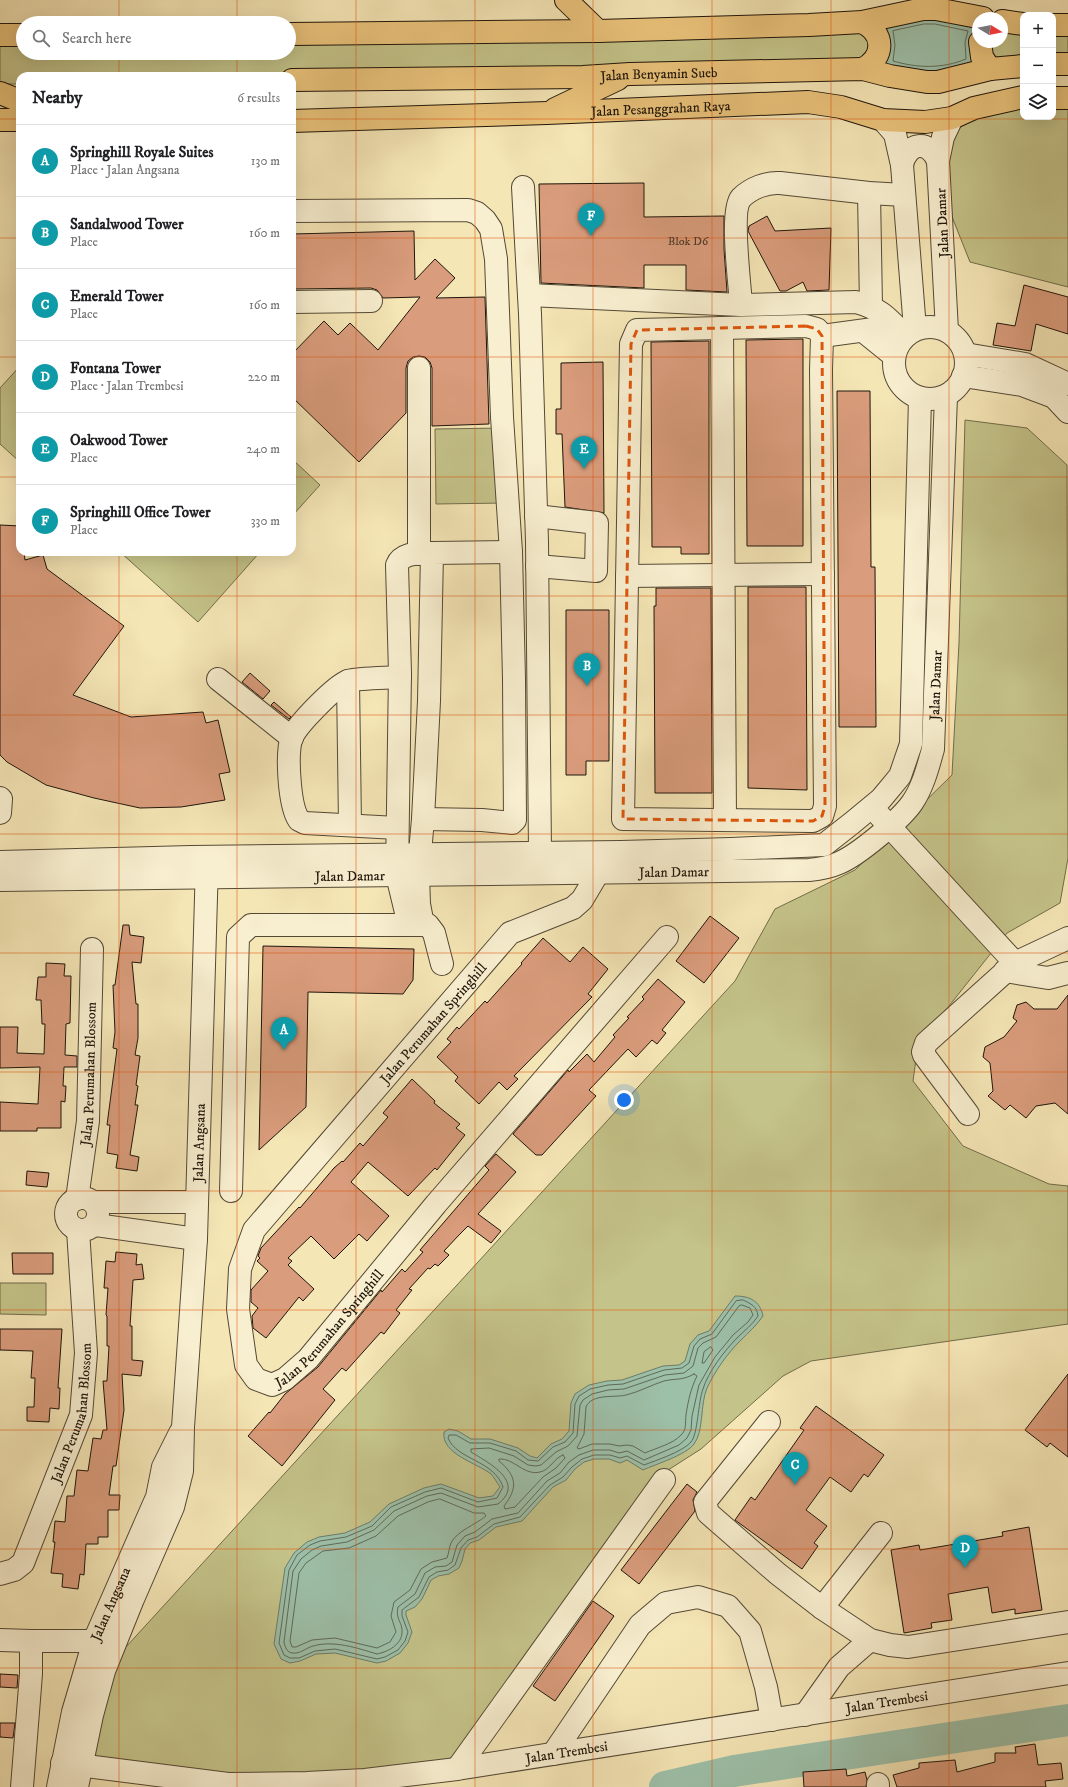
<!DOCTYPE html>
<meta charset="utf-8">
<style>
body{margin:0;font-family:"IM FELL DW Pica",serif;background:#f2f2f2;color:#202124}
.controls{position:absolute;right:12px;top:12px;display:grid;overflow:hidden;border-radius:8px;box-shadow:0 4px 16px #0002}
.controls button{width:36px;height:36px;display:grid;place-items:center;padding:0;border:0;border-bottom:1px solid #e0e0e0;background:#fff;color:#202124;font:20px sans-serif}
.compass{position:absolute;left:972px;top:12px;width:36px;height:36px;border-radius:50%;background:#fff;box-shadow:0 4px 16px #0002;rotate:100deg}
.you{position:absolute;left:624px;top:1100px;width:14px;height:14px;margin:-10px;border:3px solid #fff;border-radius:50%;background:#1a73e8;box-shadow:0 0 0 6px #1a73e833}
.badge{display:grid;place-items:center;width:26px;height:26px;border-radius:50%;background:#8f2418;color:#fff;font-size:13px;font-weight:700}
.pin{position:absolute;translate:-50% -33px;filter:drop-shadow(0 1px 2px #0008)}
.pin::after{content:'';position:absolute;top:21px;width:14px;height:12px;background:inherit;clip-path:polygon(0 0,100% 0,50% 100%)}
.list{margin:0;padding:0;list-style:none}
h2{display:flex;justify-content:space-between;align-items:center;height:52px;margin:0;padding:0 16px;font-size:17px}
h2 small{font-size:13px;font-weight:400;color:#757577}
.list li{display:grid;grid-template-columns:26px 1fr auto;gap:12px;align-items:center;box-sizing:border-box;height:72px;padding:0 16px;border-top:1px solid #e0e0e0}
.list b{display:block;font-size:15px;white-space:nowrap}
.list p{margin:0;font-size:13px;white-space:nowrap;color:#757577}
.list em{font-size:13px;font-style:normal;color:#757577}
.icon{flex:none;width:22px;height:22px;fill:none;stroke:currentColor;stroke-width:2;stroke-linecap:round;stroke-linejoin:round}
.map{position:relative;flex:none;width:1068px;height:1787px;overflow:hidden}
.search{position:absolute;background:#fff;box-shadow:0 4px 16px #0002;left:16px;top:16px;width:280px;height:44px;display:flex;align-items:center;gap:10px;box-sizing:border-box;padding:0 14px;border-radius:22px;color:#757577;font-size:15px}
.panel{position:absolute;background:#fff;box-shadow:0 4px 16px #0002;left:16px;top:72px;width:280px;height:484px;border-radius:12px}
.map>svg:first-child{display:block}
.green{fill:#c4c389;stroke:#726c4a}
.water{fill:#9dc0a9;stroke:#6b7c69}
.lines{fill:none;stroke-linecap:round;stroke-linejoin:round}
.shore{stroke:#5e6a5a;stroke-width:1}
.river{stroke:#9dc0a9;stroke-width:32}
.building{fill:#d99c7c;stroke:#1f150a}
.minor-casing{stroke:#544935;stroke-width:24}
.major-casing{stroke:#1f150a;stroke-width:24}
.minor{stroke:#f8efd0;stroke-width:22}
.major{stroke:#eac37b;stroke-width:22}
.marked{fill:none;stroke:#de560c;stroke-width:3;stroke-dasharray:8 5;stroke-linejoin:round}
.grid{fill:none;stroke:#de560c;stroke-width:1;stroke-opacity:0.55}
.labels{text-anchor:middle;stroke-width:3;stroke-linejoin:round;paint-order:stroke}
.number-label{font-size:12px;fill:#4e3726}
.street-label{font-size:14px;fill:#1f150a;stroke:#f8efd0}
</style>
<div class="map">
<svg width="1068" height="1787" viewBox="0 0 1068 1787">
<rect width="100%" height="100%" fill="#f5e6b6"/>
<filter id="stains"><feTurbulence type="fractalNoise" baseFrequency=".005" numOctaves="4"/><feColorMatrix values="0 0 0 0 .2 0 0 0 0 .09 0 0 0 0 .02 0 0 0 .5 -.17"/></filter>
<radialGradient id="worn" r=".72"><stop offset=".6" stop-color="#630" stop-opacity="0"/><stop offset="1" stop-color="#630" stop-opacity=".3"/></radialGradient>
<!-- green -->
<path class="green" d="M1002 21 1023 24V66L990 69 980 42H1002Z
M862 22 877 34 866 67 292 76H20V84H0V35H23V53H289V34Z
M1053 25H1068V64H1053Z
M1023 97V117H1053V98H1068V287L970 262 939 184 945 133Z
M20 366V462L0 444V388Z
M965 420 1027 428 1067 465 1068 858 1060 903 1007 933 918 1045 913 1081 963 1146 1049 1184 1068 1186V1324L811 1361 783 1376 701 1449 654 1479 457 1769 307 1783 81 1765 104 1671 735 981 775 909 855 870 952 775 959 643Z
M504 428 505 503 436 504 435 429Z
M292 459 320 485 292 516Z
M120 552H260L198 622Z
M0 1283H46V1315L0 1314Z"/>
<!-- water -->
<path class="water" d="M880 18H978V42L982 57 960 77 863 69Z
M735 1296C750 1296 760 1301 763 1316 756 1326 749 1332 740 1341 727 1354 715 1371 707 1388 700 1404 704 1431 694 1444 686 1455 656 1464 643 1470L627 1460 620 1463 609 1459H594L584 1462 575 1469 566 1480 553 1487 522 1521 496 1527 479 1540 470 1543 465 1549 462 1561 459 1568 449 1574 438 1576 431 1580 422 1599 415 1607 406 1611V1615L412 1632 408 1643 400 1653 386 1661 377 1663 335 1653 316 1654 300 1661 290 1663 281 1659 274 1644 285 1568 294 1553 307 1542 319 1537 345 1533 370 1522 389 1504 424 1488 441 1484 479 1498 493 1496 500 1487C497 1483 494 1477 491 1474 477 1463 441 1454 444 1432L449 1429 458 1431 471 1439H490L518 1448 530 1456 537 1458 551 1444 562 1439 569 1431 571 1403 575 1394 589 1385 607 1381 622 1380 663 1366 679 1365 685 1361 690 1344 698 1335 709 1331Z"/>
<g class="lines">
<!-- shore -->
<path class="shore" d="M924 24H935L968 31 965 42 966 59C942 69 917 68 893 61L895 45 893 31Z
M743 1300C751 1304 757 1306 758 1316 752 1325 745 1330 737 1338 725 1350 708 1372 703 1389 698 1402 698 1434 691 1442 682 1452 657 1460 644 1465L627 1456 620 1458 610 1455H594L582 1459 572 1467 563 1477 550 1485 520 1517 494 1524 477 1537 468 1540 461 1548 455 1565 448 1570 437 1572 429 1577 419 1597 402 1610V1616L408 1632 405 1641 398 1650 385 1657 377 1659 335 1649 315 1651 299 1658H290L284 1655 279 1643 289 1570 297 1555 310 1545 320 1541 346 1537 372 1526 391 1507 425 1492 441 1488 478 1502 497 1498 503 1487C494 1460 457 1460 448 1438L449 1435H456L470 1443H490L516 1451 528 1460 538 1461 553 1447 565 1442 573 1433 575 1404 579 1396 590 1389 608 1385 623 1384 664 1370 682 1368 689 1363 694 1346 700 1339 712 1334 736 1301Z
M742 1305 750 1308 753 1315 748 1322 733 1335 715 1357 699 1385 692 1416 691 1430 687 1438 679 1445 644 1460 627 1451 619 1453 610 1450H593L579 1455 569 1462 560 1473 547 1481 518 1513 492 1519 475 1532 465 1536 457 1545 452 1562 446 1566 435 1567 425 1573 415 1594 398 1607C395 1619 403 1623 402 1632 402 1645 387 1652 377 1654 357 1648 334 1640 313 1646 306 1648 300 1654 293 1653 287 1653 285 1647 284 1642L293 1571 301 1559 312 1550 321 1546 347 1542 374 1530 394 1511 427 1496 441 1493 478 1507 498 1504C526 1482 489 1463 471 1452V1449L489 1448 514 1456 528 1465 536 1466 541 1465 556 1452 568 1446 577 1436 580 1405 583 1400 592 1394 608 1390 624 1389 665 1375 684 1373 693 1366 698 1348 703 1343 716 1337 739 1306Z
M711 1347 713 1350 704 1363H702L704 1352Z
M694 1374 697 1376C691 1388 688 1401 686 1415 685 1422 687 1430 681 1435 673 1444 656 1448 645 1453L633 1446 627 1445 619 1446 610 1444H592L579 1449 577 1448 584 1434 586 1407C592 1393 615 1398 626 1395 639 1392 651 1385 664 1381 676 1378 682 1381 694 1374Z
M563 1455 565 1458 556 1468 543 1477 515 1507 505 1509 504 1506C518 1488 517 1476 499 1461V1459C514 1458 524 1476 540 1472 550 1470 554 1458 563 1455Z
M440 1499 474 1513H484L486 1516C475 1525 457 1531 451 1543 449 1547 449 1553 447 1558L432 1562 421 1569 410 1590 394 1602 391 1616 396 1632 390 1642 377 1648 335 1638 312 1640 296 1647H292L290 1641 299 1573 306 1563 323 1551 349 1548 376 1536 398 1516 428 1502Z"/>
<!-- river -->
<path class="river" d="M665 1787 734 1771 1068 1720"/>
</g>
<!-- building -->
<path class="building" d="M644 183V217L724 216V249L727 292 686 290V265H644V288L541 283 539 184Z
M767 216 775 231 831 228 829 290 807 291 803 282 786 291H780L748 231 749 226Z
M414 231 415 280 435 259 455 278 436 298 485 297 489 424 432 426V368L430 362 425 357 419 356 413 357 408 361 406 368V413L359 462 292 397V354L324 321 338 335 350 323 378 350 420 297 383 298 377 290 371 288 294 289 292 234Z
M1024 285 1068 297V334L1036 324 1031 351 993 345 997 323 1015 326Z
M803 339V546H747L746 340Z
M709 341V554H681V547H652L651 342Z
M603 362 604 513 565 507 562 434H556V409H561V363Z
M837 391H870L871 567H875L876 727H839Z
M0 525 20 526V552H24L25 560 43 555 47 569 124 626 73 695 131 717 203 712 206 723 218 720 230 772 219 774 225 800 181 807 140 808 94 798 46 785 7 762 0 755Z
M748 587H806L807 790 748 788Z
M656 588H711L712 793H655L654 606H656Z
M566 610H609V761H586V775H566Z
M250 673 270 691 263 699 242 682Z
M274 702 291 717 289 719 271 705Z
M710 916 739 938 704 983 676 961Z
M123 925H129L130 935 144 937 141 963 132 962 136 1004H138V1038L135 1055 140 1056 136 1085 138 1086 135 1105H138L130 1155 139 1157 137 1171 116 1168 118 1155 107 1153 110 1125H107L117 1049 113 1048 115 1032 113 985H115Z
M543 938 570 962 583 947 608 969 588 994 592 997 514 1076 518 1079 507 1090 499 1082 479 1104 455 1081 458 1077 437 1057 451 1042 447 1039 457 1027 459 1029 485 1001 487 1003 522 964 521 963Z
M263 946 414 949 413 980 403 994 308 992 306 1107 259 1150Z
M46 963 65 964 64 976H71L70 1023 66 1024 65 1055 77 1056V1067H64L63 1086H66L65 1102 61 1101V1128H37V1131H0V1102L38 1104 40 1067 0 1068V1027H18L17 1053 44 1054 45 1024H42L41 1000H36L38 977H46Z
M658 979 685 1002 662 1030 666 1033 657 1044 652 1040 636 1057 628 1049 589 1090 596 1096 542 1155H536L513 1134 568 1070 569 1072 587 1054 594 1062 615 1037 613 1035 629 1018 627 1017 644 999 642 997Z
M1068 995V1114L1055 1103 1036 1106 1026 1118 1010 1105 1005 1110 988 1096 993 1091 990 1063 983 1057 985 1047 1004 1037 1017 1021 1013 1018 1017 1005 1026 1002 1034 1009H1057Z
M412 1079 435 1101 434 1103 460 1124 456 1128 465 1135 437 1170 435 1168 408 1196 368 1162 351 1182 389 1216 367 1241 359 1234 334 1259 311 1236 288 1258 292 1261 288 1265 314 1289 303 1301 299 1297 266 1338 253 1328 252 1316 258 1308 251 1302V1290L268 1271 257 1261 260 1258 258 1256 261 1248 299 1207 300 1208 334 1168 342 1161 343 1162 360 1143 363 1146 388 1117 383 1113Z
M496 1154 516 1172 478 1214 501 1231 491 1243 468 1226 459 1235 444 1251 449 1255 438 1266 435 1264 430 1269 428 1268 409 1289 412 1290 396 1310 400 1313 384 1334 381 1332 346 1371 342 1368 323 1389 335 1400 282 1466 248 1436 269 1412 270 1413 285 1394 318 1367 381 1290 382 1292 402 1269 405 1272 423 1252 420 1250 489 1170 485 1166Z
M27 1171 49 1173 47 1187 26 1185Z
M116 1252 137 1254 136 1265 142 1264 144 1279 133 1280 130 1326H132V1360L143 1361 141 1376 122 1374 124 1410 116 1466H113L109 1495H120L119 1510H108V1537H98V1544H86L84 1575 80 1574 78 1589 62 1587 63 1574 51 1573 55 1542H53L55 1521 65 1522 67 1496H74L77 1470 88 1471 93 1438 101 1439 103 1430H107L103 1381H107L109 1346H107V1316L106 1315 108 1288H104L106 1261 115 1262Z
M12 1253H53V1274H13Z
M0 1329H62L58 1388H60L59 1409 50 1408 49 1422 27 1421V1407H34L35 1378H31L33 1351 0 1350Z
M1068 1374V1457L1050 1443 1047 1447 1025 1430Z
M816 1406 884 1455 868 1477 864 1474 851 1492 830 1477 806 1510 827 1526 814 1543 818 1546 802 1569 735 1520 751 1497 755 1500 804 1430 800 1428Z
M687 1484 697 1492 693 1500 695 1511 639 1584 621 1570Z
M1029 1527 1042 1610 1015 1614V1609L992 1613 988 1587 948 1594 952 1620 931 1623 932 1628 904 1633 891 1550 919 1545 920 1550 1003 1536 1002 1532Z
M593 1601 614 1616 555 1701 533 1686Z
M0 1674 18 1675 17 1688 0 1687Z
M0 1723H15L13 1738 0 1737Z
M1035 1744 1038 1765 1061 1763 1063 1779 1045 1781 1046 1787H897L893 1775 919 1768V1763L955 1760 957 1772 995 1762V1753H1016L1015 1747Z
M846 1769 847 1776 865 1772 867 1780 866 1787H804L803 1772Z"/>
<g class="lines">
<!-- minor casing -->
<g class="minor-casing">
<g id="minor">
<path d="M883 120 895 134 902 165 915 329"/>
<path d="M902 165C907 142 929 139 938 161"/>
<path d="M523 187 530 314 537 542 540 852"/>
<path d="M869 193 871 306"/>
<path d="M292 211 468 210 477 213 485 220 491 229 496 259 502 417 511 552 514 679 515 820 512 823 482 820 423 819"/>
<path d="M529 295 741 305 856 302C881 309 888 318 905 336"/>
<path d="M292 302 371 301"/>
<path d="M741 305C740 285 730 211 741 198 751 188 767 182 780 183L869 193 904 195"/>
<path d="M806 326 817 329 822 336 821 370 825 806 822 816 813 821 623 819 631 344 637 330Z"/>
<circle cx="930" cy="363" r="36"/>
<path d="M722 328 725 820"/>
<path d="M863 331 894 356"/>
<path d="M947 331 938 161 943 137 952 118"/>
<path d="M822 336 881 328 901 340"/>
<path d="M965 354 1025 364 1068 384"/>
<path d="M419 368V554"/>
<path d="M963 376 1022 385 1054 397 1068 412"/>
<path d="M536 516 597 523 596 571 537 566"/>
<path d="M627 576 823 574"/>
<path d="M218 679 292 738"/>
<path d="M348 681 350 825"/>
<path d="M0 798 1 799 0 813"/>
<path d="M879 815 1015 963"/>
<path d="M397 828 305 823 299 820C289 806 286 752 292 737 298 724 335 686 348 681 358 678 388 678 400 677"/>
<path d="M0 862 191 857 621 852 731 849 824 845 852 823 881 799 891 787 900 776 911 744 920 398"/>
<path id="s1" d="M598 873 582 900 573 908 510 933 254 1230 240 1269 238 1309 246 1365 256 1379 272 1385 285 1379 308 1359 436 1204 667 937"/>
<path id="s2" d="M0 880 809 870C819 869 830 867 839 863 858 855 900 820 912 803 923 787 928 767 933 749L946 396"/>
<path d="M409 925 397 875 400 673 397 565C402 552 419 554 432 553"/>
<path d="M423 925 419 904 418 875 423 819 429 701 432 553 511 552"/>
<path d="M1005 971 1048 978 1068 973"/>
<path d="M968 1114 924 1055 923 1052 926 1043 1015 963 1068 938"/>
<path d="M231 1191 238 937 251 925H428L434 933 442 964"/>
<circle cx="82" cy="1214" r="16"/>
<path id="s3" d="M77 1199 88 1121 92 949"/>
<path d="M94 1202H197"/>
<path d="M96 1225 196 1239"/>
<path d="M769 1422 705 1502 708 1513 778 1574 822 1608 870 1640 890 1645 908 1647 1068 1622"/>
<path id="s4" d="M0 1574 14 1570 23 1563 81 1415 86 1353 78 1230"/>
<path d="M822 1608 881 1533"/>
<path d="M0 1640 31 1641V1674L22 1787"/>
<path d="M31 1641H94"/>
<path d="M805 1715 839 1667 870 1640"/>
<path d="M553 1754 640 1625 666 1603 698 1597 728 1606 750 1631 766 1687 772 1720"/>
<path id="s5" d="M62 1763 228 1784 307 1783 365 1780 457 1769 1068 1673"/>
<path d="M457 1769 664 1480"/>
<path d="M878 1784V1787"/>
<path id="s6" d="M58 1787 73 1712 94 1641 146 1522 157 1497 163 1467 180 1433"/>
<path id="s7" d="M77 1787 92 1715 104 1671 133 1599 173 1507 182 1471 183 1427 196 1239 207 863"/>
</g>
</g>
<!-- major casing -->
<g class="major-casing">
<g id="major">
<path d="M566 0 598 31"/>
<path d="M1002 21 1023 24"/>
<path d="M862 22C885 33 885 57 863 69"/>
<path d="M1053 25H1068"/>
<path d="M289 34 598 31 809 25 862 22 923 9H936L983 18"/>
<path d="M0 35H23"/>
<path d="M980 42 982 57 990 69"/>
<path d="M1053 64H1068"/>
<path id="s8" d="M292 80 583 77 630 74 863 69 890 76 927 82H938L990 69 1023 66"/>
<path d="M0 93 20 101"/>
<path d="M1053 98H1068"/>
<path d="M555 109 618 79"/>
<path d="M0 120H20"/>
<path id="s9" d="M292 121 547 113 808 102 841 107 883 120 925 122 952 118 974 108 1023 97"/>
</g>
</g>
<!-- minor -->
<use href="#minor" class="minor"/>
<!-- major -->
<use href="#major" class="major"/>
</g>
<!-- marked area -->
<path class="marked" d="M806 326 817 329 822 336 825 806 822 816 813 821 623 819 631 344 637 330Z"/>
<!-- grid -->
<path class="grid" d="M119 0V23M237 0V23M356 0V1787M475 0V1787M593 0V1787M712 0V1787M831 0V1787M949 0V1787M119 53V76M237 53V76M0 119H20M292 119H1068M0 238H20M292 238H1068M0 357H20M292 357H1068M0 477H20M292 477H1068M119 552V1787M237 552V1787M0 596H1068M0 715H1068M0 834H1068M0 953H1068M0 1072H1068M0 1191H1068M0 1310H1068M0 1430H1068M0 1549H1068M0 1668H1068"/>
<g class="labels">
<!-- number labels -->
<g class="number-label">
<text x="688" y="245">Blok D6</text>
</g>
<!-- street labels -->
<g class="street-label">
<text dy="5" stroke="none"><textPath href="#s8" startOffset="367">Jalan Benyamin Sueb</textPath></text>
<text dy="5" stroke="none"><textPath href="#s9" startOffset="369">Jalan Pesanggrahan Raya</textPath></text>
<text transform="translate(942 223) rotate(-93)" y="5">Jalan Damar</text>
<text dy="5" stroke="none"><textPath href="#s2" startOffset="1057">Jalan Damar</textPath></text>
<text dy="5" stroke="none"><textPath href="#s2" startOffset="674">Jalan Damar</textPath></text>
<text dy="5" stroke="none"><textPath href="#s2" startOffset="350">Jalan Damar</textPath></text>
<text transform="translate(433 1023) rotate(-49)" y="5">Jalan Perumahan Springhill</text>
<text dy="5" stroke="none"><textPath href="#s3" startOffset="126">Jalan Perumahan Blossom</textPath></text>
<text dy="5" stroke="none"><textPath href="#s7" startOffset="663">Jalan Angsana</textPath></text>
<text dy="5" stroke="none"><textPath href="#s1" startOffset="757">Jalan Perumahan Springhill</textPath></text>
<text dy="5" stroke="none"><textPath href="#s4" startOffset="185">Jalan Perumahan Blossom</textPath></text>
<text dy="5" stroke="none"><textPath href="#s6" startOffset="191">Jalan Angsana</textPath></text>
<text dy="5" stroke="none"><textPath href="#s5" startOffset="832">Jalan Trembesi</textPath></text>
<text dy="5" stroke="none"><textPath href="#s5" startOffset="508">Jalan Trembesi</textPath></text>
</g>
</g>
<rect width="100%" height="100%" filter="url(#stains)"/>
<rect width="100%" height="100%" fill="url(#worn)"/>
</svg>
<div class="controls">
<button>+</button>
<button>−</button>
<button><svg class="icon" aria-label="layers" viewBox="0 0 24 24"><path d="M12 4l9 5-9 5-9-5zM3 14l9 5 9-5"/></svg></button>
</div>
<svg class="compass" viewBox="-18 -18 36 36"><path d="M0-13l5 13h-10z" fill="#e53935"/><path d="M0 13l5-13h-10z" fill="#757577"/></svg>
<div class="you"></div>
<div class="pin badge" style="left:284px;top:1050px;background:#0f9aa8">A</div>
<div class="pin badge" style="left:587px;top:686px;background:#0f9aa8">B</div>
<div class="pin badge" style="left:795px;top:1485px;background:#0f9aa8">C</div>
<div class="pin badge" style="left:965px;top:1568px;background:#0f9aa8">D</div>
<div class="pin badge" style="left:584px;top:469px;background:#0f9aa8">E</div>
<div class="pin badge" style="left:591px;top:236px;background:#0f9aa8">F</div>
<div class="search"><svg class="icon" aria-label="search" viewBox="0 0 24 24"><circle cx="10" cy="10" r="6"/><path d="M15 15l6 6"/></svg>Search here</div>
<section class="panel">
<h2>Nearby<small>6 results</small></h2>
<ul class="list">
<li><span class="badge" style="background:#0f9aa8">A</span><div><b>Springhill Royale Suites</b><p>Place · Jalan Angsana</p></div><em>130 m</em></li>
<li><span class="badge" style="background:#0f9aa8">B</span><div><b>Sandalwood Tower</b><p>Place</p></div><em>160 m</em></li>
<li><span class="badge" style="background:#0f9aa8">C</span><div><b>Emerald Tower</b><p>Place</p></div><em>160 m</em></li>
<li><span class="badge" style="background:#0f9aa8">D</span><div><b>Fontana Tower</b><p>Place · Jalan Trembesi</p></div><em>220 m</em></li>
<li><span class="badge" style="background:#0f9aa8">E</span><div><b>Oakwood Tower</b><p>Place</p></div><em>240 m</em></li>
<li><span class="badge" style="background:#0f9aa8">F</span><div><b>Springhill Office Tower</b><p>Place</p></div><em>330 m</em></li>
</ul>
</section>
</div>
